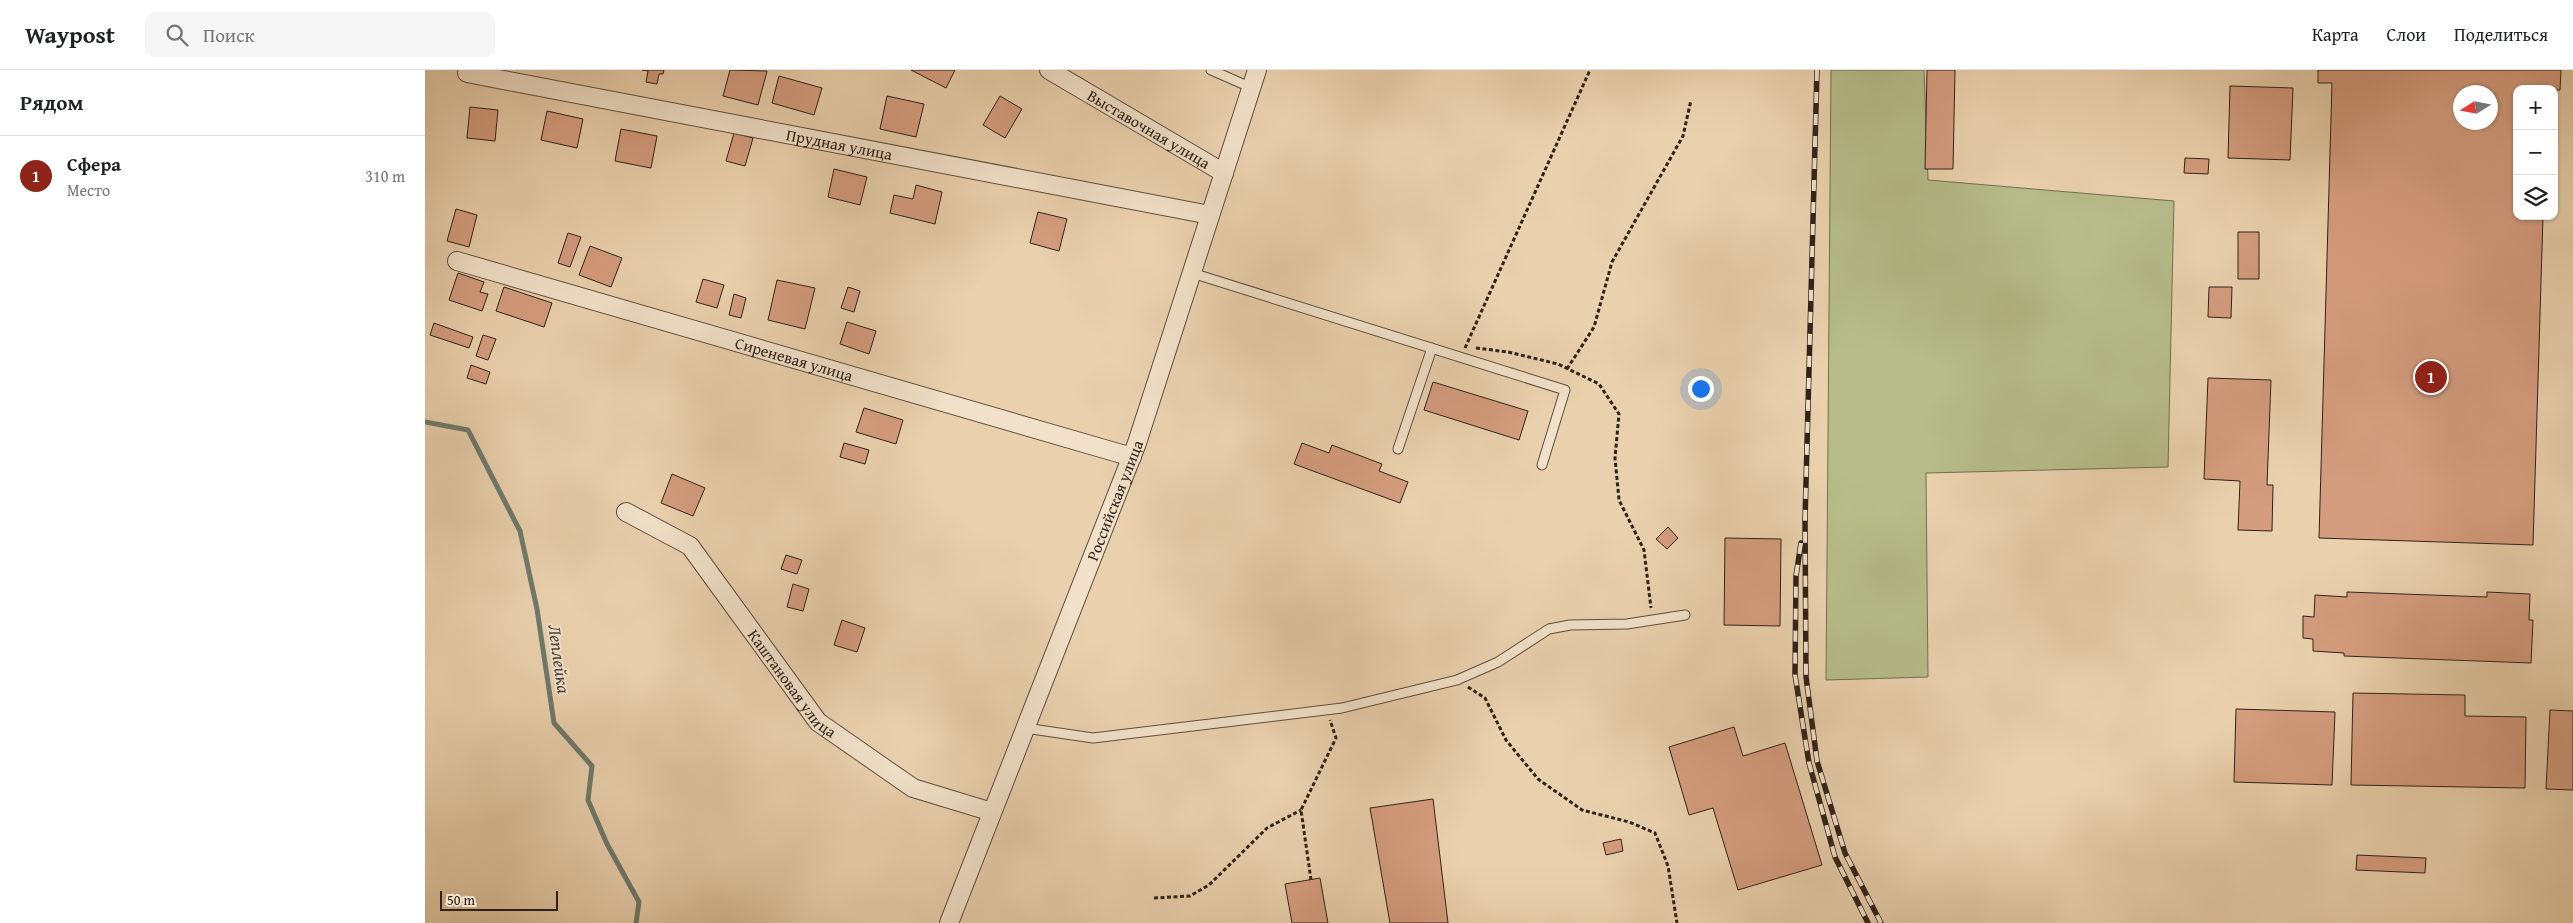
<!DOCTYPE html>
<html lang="ru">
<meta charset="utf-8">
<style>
body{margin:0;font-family:"Gentium Book Plus",serif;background:#f6f6f6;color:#202124}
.controls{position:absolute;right:15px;top:15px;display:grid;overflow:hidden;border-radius:10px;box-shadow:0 1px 4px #0004}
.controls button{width:45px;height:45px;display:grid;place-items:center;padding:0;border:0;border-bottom:1px solid #e0e0e0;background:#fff;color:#202124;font:25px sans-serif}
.compass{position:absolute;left:2028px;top:15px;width:45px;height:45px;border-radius:50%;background:#fff;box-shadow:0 1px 4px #0004;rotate:259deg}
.scale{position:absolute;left:15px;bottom:12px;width:118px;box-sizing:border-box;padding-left:5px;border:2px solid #2f2219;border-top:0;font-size:14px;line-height:18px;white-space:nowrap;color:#2f2219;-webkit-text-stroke:4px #f1e1ca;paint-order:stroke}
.you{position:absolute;left:1275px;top:318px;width:18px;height:18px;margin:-12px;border:4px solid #fff;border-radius:50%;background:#1a73e8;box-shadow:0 0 0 8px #1a73e833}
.badge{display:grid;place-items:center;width:32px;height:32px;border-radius:50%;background:#8f2418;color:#fff;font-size:16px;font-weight:700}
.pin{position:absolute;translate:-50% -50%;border:2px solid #fff;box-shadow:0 1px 5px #0006}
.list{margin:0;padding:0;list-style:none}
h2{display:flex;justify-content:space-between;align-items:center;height:65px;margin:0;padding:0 20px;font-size:21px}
h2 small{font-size:16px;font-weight:400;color:#757577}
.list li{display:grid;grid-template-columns:32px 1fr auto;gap:15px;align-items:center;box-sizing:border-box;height:80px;padding:0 20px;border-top:1px solid #e0e0e0}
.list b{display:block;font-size:19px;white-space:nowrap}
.list p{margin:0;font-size:16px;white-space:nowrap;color:#757577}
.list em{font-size:16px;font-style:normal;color:#757577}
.icon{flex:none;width:28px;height:28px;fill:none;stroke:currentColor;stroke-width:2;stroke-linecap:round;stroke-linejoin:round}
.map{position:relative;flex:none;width:2148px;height:853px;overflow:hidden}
header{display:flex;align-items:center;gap:30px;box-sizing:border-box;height:70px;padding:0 25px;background:#fff;border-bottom:1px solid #e0e0e0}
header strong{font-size:24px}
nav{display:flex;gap:28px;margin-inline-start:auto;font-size:18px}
.search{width:350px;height:45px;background:#f6f6f6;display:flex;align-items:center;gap:12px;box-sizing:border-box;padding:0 18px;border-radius:10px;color:#757577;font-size:19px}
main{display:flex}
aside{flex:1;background:#fff}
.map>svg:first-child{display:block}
.green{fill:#b6bc8b;stroke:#726f52}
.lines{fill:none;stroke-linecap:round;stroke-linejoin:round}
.stream{stroke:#6e7b6e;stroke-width:5}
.building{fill:#d59d7f;stroke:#2f2219;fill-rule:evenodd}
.service-casing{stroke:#5e4e3e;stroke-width:11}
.minor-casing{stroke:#5e4e3e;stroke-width:20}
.path{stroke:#2f2219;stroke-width:3;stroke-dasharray:4 2.5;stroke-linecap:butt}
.service{stroke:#f1e1ca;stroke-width:9}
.minor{stroke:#f1e1ca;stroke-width:18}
.rail-casing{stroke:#2f2219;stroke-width:5.5}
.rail{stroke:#f1e1ca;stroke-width:4;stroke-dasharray:11;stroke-linecap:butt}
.labels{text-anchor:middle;stroke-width:4;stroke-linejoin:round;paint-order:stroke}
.street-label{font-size:16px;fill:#2f2219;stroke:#f1e1ca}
.water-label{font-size:18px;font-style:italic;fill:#49473c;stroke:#f1e1ca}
</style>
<header>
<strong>Waypost</strong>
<div class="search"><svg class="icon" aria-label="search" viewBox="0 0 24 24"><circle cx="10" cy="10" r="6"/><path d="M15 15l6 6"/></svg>Поиск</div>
<nav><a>Карта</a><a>Слои</a><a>Поделиться</a></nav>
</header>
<main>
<aside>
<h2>Рядом<small></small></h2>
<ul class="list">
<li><span class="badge">1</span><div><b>Сфера</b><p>Место</p></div><em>310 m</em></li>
</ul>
</aside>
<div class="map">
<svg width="2148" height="853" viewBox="0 0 2148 853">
<rect width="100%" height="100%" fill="#ead1ae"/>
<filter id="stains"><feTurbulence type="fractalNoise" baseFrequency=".004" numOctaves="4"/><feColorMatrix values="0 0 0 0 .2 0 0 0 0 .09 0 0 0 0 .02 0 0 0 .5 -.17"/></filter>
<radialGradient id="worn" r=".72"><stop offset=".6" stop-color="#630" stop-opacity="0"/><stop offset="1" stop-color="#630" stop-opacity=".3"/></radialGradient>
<!-- green -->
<path class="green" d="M1406 0H1499L1503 110 1749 131 1743 397 1501 403 1503 607 1401 610Z"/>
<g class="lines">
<!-- stream -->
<path class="stream" d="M0 352 43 360 95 461 112 539 129 653 167 696 163 730 182 774 214 832 211 853"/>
</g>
<!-- building -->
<path class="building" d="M217 0H239L238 4H234L232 14 221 12 223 1Z
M305 0 342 1 333 35 298 26Z
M486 0H530L521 18Z
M1502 0H1530L1528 99H1500Z
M1893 0H2136L2135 20 2092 19V146H2118L2108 475 1894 468 1907 13H1893ZM2036 22H2066V52H2036Z
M354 6 397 18 389 45 347 33Z
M1805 16 1868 18 1865 90 1803 88Z
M462 26 499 34 491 67 455 59Z
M575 26 597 39 580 68 558 55Z
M45 37 73 40 70 71 42 68Z
M122 41 158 49 152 78 116 70Z
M196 59 232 66 226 98 190 91Z
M309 63 328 68 320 96 301 91Z
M1760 88 1784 89 1783 104 1759 103Z
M409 99 442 107 435 135 403 127Z
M491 115 517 122 510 154 465 143 469 125 488 129Z
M31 139 52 145 44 177 22 171Z
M613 142 642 149 634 181 605 173Z
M1813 162H1834V209H1813Z
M143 163 156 167 145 197 133 193Z
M165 176 197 188 186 217 154 205Z
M33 203 59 212 55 222 63 224 57 241 24 230Z
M278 209 299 215 292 238 271 232Z
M352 210 390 218 380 259 343 250Z
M79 217 127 233 119 257 71 241Z
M423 217 435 221 429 242 416 238Z
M1784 217H1807L1806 248 1783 247Z
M309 224 321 228 316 248 304 245Z
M422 252 451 261 444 284 415 274Z
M9 253 48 267 44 278 5 265Z
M58 265 71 269 63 290 51 286Z
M46 295 65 302 61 314 42 308Z
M1783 308 1846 310 1842 415H1848L1847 461 1813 460 1815 411 1779 409Z
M1008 312 1103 341 1094 370 999 340Z
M439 338 478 350 471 374 431 362Z
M419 373 444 380 440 394 415 387Z
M877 373 904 383 907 375 957 394 954 401 983 412 975 433 869 394Z
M247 404 280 418 268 446 236 433Z
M1243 457 1253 468 1242 479 1231 469Z
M1300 468 1356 469 1355 556 1299 555Z
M361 485 377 490 372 504 356 499Z
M368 514 384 519 378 541 362 537Z
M1922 522 2062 527V522L2105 524 2104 550H2108L2106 593 1919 586V583L1888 581V569L1878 568V546L1889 547 1890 525 1922 527Z
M417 550 440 558 432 582 409 575Z
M1928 623 2040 625V646L2101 647 2100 718 1926 715Z
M1811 639 1910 642 1907 715 1809 712Z
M2125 640 2148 641V720L2121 719Z
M1309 657 1318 686 1360 673 1397 795 1313 820 1288 738 1264 745 1244 677Z
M1008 729 1023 853H965L945 738Z
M1196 769 1198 781 1181 785 1178 773Z
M1932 785 2001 788 2000 803 1931 800Z
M895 808 903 853H867L860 814Z"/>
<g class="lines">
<!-- service casing -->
<g class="service-casing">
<path id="service" d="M786 0 827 18
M767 203 1140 320 1117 395
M973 379 1007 278
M600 658 668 668 917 638 1032 610 1073 592 1124 559 1145 555 1202 554 1260 545"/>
</g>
<!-- minor casing -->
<g class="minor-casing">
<g id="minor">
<path id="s1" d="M624 0 799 103"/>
<path id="s2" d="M42 3 785 145"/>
<path id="s3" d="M32 191 707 387"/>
<path id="s4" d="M201 442 265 476 393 652 488 718 567 742"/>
<path id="s5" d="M524 853 712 373 832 0"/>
</g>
</g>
<!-- path -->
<path class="path" d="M1040 278 1165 0
M1051 278 1083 282 1133 294 1174 314 1194 344 1190 388 1194 430 1219 480 1226 538
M1142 299 1169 257 1187 192 1258 66 1266 30
M1043 617 1060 628 1081 670 1113 709 1157 740 1204 752 1230 763 1243 796 1252 853
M886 810 876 740 911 668 905 650
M729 828 765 826 784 815 842 758 876 740"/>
<!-- service -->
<use href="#service" class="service"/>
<!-- minor -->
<use href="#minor" class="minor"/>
<!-- rail casing -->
<g class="rail-casing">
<path id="rail" d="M1392 0 1380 450 1381 607 1392 691 1420 783 1456 853
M1376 473 1371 506 1370 605 1384 693 1410 787 1443 853"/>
</g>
<!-- rail -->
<use href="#rail" class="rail"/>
</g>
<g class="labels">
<!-- street labels -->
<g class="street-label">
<text dy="6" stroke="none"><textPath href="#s1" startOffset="116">Выставочная улица</textPath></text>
<text dy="6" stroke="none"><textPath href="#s2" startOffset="379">Прудная улица</textPath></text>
<text dy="6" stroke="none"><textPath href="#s3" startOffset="351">Сиреневая улица</textPath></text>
<text dy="6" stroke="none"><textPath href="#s5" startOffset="454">Российская улица</textPath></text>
<text dy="6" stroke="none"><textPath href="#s4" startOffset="244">Каштановая улица</textPath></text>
</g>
<!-- water labels -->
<g class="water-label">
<text transform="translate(134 589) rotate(82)" y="6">Леплейка</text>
</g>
</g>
<rect width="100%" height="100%" filter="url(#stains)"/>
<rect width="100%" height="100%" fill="url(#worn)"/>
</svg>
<div class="controls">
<button>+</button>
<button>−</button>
<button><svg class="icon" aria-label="layers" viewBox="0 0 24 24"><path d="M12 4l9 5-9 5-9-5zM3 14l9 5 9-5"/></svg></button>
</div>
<svg class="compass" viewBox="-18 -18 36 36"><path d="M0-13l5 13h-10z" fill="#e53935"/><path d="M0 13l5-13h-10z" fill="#757577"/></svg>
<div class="scale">50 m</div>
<div class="you"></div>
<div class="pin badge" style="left:2006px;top:307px">1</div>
</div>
</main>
